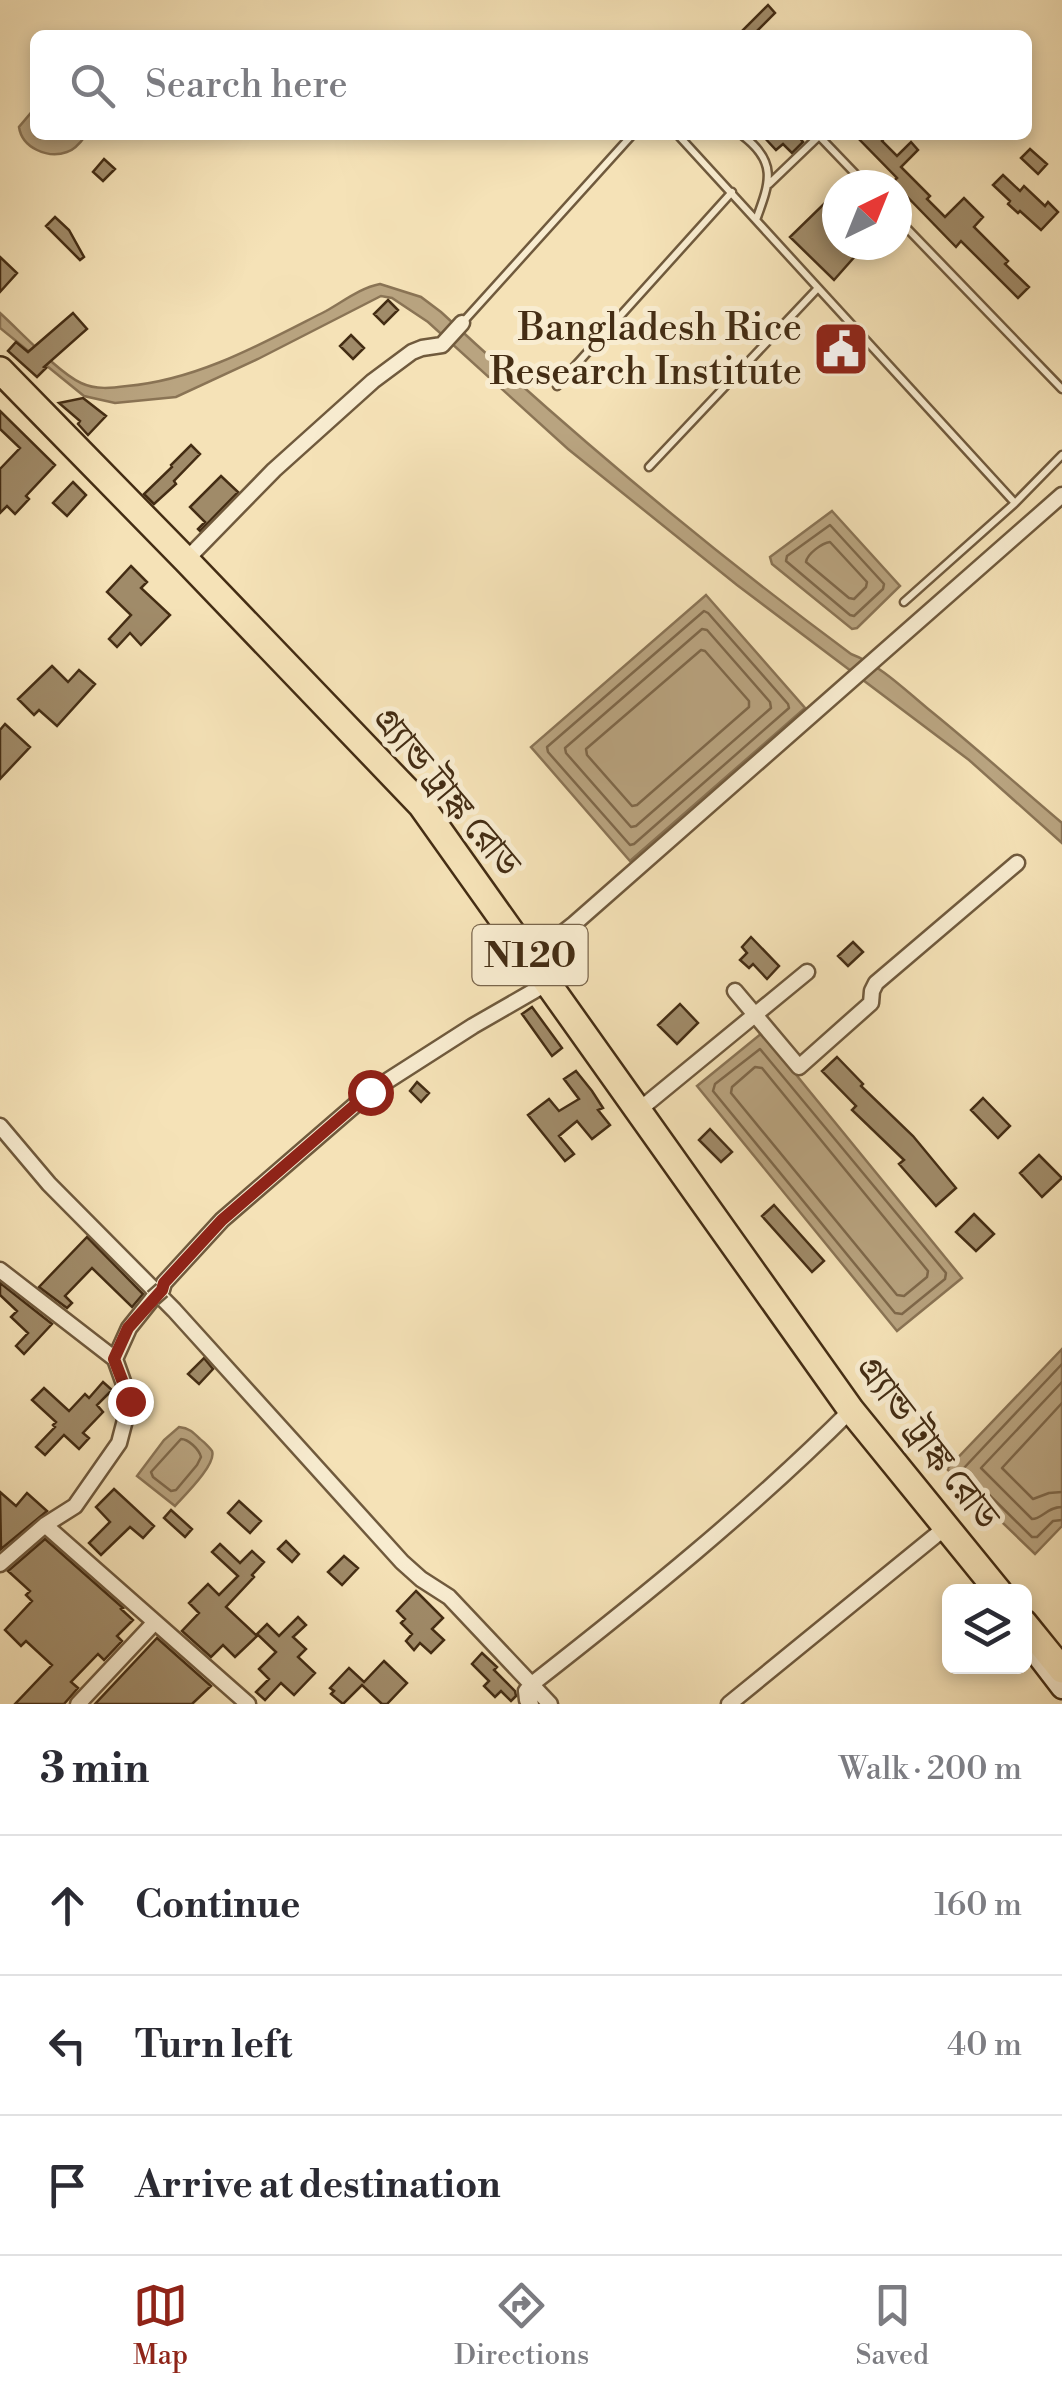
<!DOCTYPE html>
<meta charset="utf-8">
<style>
body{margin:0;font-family:"Libre Bodoni","Noto Serif Bengali",serif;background:#f2f2f3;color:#2b2b33}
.controls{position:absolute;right:30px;bottom:30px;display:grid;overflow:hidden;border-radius:15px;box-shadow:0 5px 15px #0003}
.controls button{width:90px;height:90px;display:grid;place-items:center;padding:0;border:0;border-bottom:2px solid #e1e1e2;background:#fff;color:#2b2b33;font:50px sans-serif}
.compass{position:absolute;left:822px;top:170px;width:90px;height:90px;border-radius:50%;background:#fff;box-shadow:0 5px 15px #0003;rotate:43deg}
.stop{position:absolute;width:30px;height:30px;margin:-22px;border:8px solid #8f2418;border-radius:50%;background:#fff}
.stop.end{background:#8f2418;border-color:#fff;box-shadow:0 2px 10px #0008}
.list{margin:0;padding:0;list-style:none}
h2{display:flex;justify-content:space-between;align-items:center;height:130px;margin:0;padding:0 40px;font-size:42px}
h2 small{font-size:32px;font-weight:400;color:#7c7c81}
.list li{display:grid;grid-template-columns:65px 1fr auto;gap:30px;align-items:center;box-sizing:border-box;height:140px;padding:0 40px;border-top:2px solid #e1e1e2}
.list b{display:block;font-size:38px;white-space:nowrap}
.list em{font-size:32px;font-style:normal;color:#7c7c81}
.icon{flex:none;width:55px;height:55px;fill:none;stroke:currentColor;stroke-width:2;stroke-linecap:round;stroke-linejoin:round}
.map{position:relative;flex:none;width:1062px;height:1704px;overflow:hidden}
.search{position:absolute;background:#fff;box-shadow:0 5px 15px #0003;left:30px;right:30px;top:30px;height:110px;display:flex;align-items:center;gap:25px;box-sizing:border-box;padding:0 35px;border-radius:15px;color:#7c7c81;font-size:38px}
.sheet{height:550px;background:#fff}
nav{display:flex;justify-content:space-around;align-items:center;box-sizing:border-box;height:140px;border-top:2px solid #e1e1e2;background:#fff;font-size:28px;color:#7c7c81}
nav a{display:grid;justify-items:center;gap:5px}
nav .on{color:#8f2418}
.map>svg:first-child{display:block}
.water{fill:#b9a480;stroke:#8a7455;stroke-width:2.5}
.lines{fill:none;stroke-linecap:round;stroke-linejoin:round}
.shore{stroke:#7e684a;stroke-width:2.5}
.building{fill:#a08b69;stroke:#442d14;stroke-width:2.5}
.lane-casing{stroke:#705a3d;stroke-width:11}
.street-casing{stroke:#705a3d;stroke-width:19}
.secondary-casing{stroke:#442d14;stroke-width:25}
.highway-casing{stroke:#442d14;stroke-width:30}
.lane{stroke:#f8ecd0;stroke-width:6}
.street{stroke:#f8ecd0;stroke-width:14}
.secondary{stroke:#f8ecd0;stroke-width:20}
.highway{stroke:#f5e2b7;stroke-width:25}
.street-bridge-casing{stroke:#705a3d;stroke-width:19;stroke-linecap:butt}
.street-bridge{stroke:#f8ecd0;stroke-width:14}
.route{stroke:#8f2418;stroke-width:12}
.labels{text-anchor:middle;stroke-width:10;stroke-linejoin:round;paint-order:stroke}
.shield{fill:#f8ecd0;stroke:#7a664c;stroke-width:2.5}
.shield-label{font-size:35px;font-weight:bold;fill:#442d14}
.poi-label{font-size:38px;fill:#442d14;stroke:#f8ecd0;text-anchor:end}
.street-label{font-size:38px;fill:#442d14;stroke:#f8ecd0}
</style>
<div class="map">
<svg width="1062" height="1704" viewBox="0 0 1062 1704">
<rect width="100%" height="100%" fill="#f5e2b7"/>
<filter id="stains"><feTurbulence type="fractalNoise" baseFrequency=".002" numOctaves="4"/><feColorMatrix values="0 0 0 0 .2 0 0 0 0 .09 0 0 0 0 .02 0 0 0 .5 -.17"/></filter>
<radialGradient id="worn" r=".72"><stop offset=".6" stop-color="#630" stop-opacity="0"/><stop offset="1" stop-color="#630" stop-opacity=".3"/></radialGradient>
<!-- water -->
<path class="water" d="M35 108V135H86C81 142 75 150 67 152 48 159 22 148 19 127Z
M380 284 421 297 441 312C571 433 708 548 851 654 880 665 904 689 927 708 973 745 1017 785 1062 823V843L969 760 737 585 568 449 428 322 392 298 381 296 258 359 176 397 115 403 84 396 0 328V313C21 332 58 372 81 383 96 390 112 388 127 386 198 380 263 343 326 311 344 301 360 288 380 284Z
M832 511 900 586 857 628 852 629 772 564 770 557Z
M706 595 805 708 630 861 531 747Z
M762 1033 962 1278 897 1331 697 1086Z
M1062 1349V1526L1035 1554 947 1469Z
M179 1427C189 1428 193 1432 200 1439 202 1440 211 1449 212 1451 217 1464 184 1496 175 1506L137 1476 164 1440Z"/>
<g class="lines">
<!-- shore -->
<path class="shore" d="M830 525 884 584 883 589 854 616 850 615 786 561 787 556Z
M830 542 867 582 866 587 854 599 849 598 806 562C807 554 822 543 830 542Z
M704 611 708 613 788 704 789 708 634 844 630 845 548 752 547 747Z
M702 629 707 630 770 702 771 708 636 826 631 827 566 753 565 748Z
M701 650 705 651 749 701V707L637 805 632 806 587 755 586 749Z
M760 1049 946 1273 945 1279 902 1314 895 1313 713 1091 715 1084Z
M755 1067 762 1068 928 1271 927 1277 904 1296 897 1295 731 1093 732 1087Z
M1062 1364 963 1469 1032 1537H1037L1053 1521 1062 1520
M1062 1382 981 1468 1032 1519C1042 1519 1047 1507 1062 1507
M1062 1403 1002 1468 1033 1499 1049 1493 1062 1492
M181 1439C188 1439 199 1449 201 1457L197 1465 176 1490 171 1491 153 1477 151 1472Z"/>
</g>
<!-- building -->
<path class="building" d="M768 5 775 13 753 35H738Z
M762 135H797L803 142 792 153 783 144 776 150Z
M855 135H887L882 141 897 156 911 142 918 150 901 167 930 196 927 199 945 217 964 198 983 217 974 227 1008 261 1005 264 1029 287 1018 298 961 241 956 247 893 182 897 178Z
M1030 149 1047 164 1038 174 1021 158Z
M104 159 115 169 103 181 93 172Z
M1003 175 1020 191 1024 186 1045 206 1048 202 1058 212 1041 230 1020 211 1018 213 1008 204 1010 201 993 185Z
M829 199 837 207V245H865L834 280 790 237Z
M55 217 69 230 84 257 80 260 46 226Z
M0 257 17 273 0 292Z
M388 300 398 310 384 324 374 314Z
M73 313 87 329 44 367 46 368 37 377 8 351 16 342 28 352Z
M351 335 364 348 353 359 340 346Z
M83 398 106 416 88 435 78 424 80 421 59 403Z
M0 411 55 465 26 496 29 499 15 514 7 506 0 513V469L20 448 0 429Z
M191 445 200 454 174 481 176 484 154 504 144 494 172 467 171 465Z
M221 476 238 492 200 531 198 529 205 522 190 507Z
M73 482 86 495 67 516 53 503Z
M131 566 147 582 141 588 170 615 141 645 130 633 117 647 109 639 131 615 107 592Z
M52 666 68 682 79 670 95 684 57 726 39 710 34 715 18 699Z
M5 724 30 747 0 779V730Z
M751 937 779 966 767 979 753 964 749 968 740 960 747 953 742 947Z
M853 942 863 952 848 966 838 956Z
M680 1004 698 1023 677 1044 658 1025Z
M532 1007 562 1048 552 1056 522 1014Z
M837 1057 863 1084 861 1086 913 1136 956 1188 936 1206 899 1164 904 1160 852 1110 856 1106 822 1071Z
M576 1071 592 1091 603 1108 598 1110 610 1125 592 1139 577 1121 559 1136 574 1154 565 1161 528 1115 549 1099 559 1111 579 1099 564 1079Z
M417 1082 429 1093 421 1102 410 1091Z
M983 1098 1010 1126 998 1138 971 1110Z
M710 1129 732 1152 721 1162 699 1140Z
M1039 1155 1062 1178 1042 1197 1020 1173Z
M774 1205 824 1261 812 1272 762 1216Z
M974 1214 994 1234 976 1251 956 1232Z
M87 1237 143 1294 132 1307 92 1268 65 1296 72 1303 67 1308 39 1287Z
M0 1283 52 1324 24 1354 16 1346 28 1333 11 1317 17 1311 0 1295Z
M204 1358 213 1369 199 1384 188 1374Z
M103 1382 112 1390 97 1405 103 1412 83 1433 89 1438 79 1449 64 1435 45 1455 36 1447 55 1427 53 1425 56 1422 32 1400 44 1388 69 1411 85 1394 89 1398Z
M114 1489 154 1526 143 1538 130 1527 101 1555 89 1543 110 1522 96 1507Z
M0 1492 16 1506 27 1493 47 1511 1 1549Z
M239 1501 261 1521 250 1533 228 1513Z
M171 1510 192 1529 185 1537 164 1518Z
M45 1539 123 1608 121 1609 133 1620 117 1636 122 1641 104 1660 98 1654 71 1682 78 1688 64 1704H15L52 1665 26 1641 21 1646 5 1630 32 1601 26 1595 30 1591 8 1571Z
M286 1541 299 1554 292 1562 278 1549Z
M220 1544 240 1563 252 1551 264 1562 252 1575 254 1577 226 1607 257 1636 235 1657 223 1645 211 1657 182 1631 199 1613 189 1603 208 1584 219 1595 238 1576 212 1552Z
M344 1556 358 1568 342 1585 328 1572Z
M416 1591 443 1618 432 1629 444 1640 431 1653 420 1643 414 1650 406 1641 412 1634 401 1623 405 1619 397 1611Z
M298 1617 306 1625 293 1637 306 1649 298 1657 315 1673 294 1695 281 1683 265 1700 256 1692 269 1679 259 1669 276 1652 257 1634 267 1624 279 1636Z
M157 1638 211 1686 192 1704H95Z
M482 1653 497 1667 494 1670 515 1691 516 1696 511 1701 501 1691 495 1697 484 1686 489 1681 472 1664Z
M384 1661 407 1683 387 1704H382L362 1685 343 1704 331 1694 334 1691 330 1688 349 1668 364 1682Z"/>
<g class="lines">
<!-- lane casing -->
<g class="lane-casing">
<path id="lane" d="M678 135 1015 503 904 602
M742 135C778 162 770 182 756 220
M769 184 819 136 866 185
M897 218 1062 389
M463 322 632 135
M557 386 732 192
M649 467 818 288
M1015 503 1062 455"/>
</g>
<!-- street casing -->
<g class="street-casing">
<path id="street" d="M186 560 274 470 373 381 412 352 422 348 442 345 462 323
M531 958 574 924 1062 495
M735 991 799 1067 871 1003 872 991 876 983 1017 863
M639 1110 807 972
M0 1126 49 1184 174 1310 402 1562 421 1579 449 1597 550 1704
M0 1270 115 1359
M162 1290 164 1283 222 1220 370 1092 473 1026 546 984
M45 1525 248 1704
M0 1564 45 1525 75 1506 119 1443 130 1401 115 1359 129 1328 153 1298
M78 1704 155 1622
M531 1704 527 1700 526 1691 532 1684C642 1598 752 1509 851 1410
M729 1704 946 1527"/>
</g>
<!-- secondary casing -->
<g class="secondary-casing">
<path id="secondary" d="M1039 1658 1062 1688"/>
</g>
<!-- highway casing -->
<g class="highway-casing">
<path id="highway" d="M0 370 186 560 421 805 851 1410 999 1592
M1024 1623 1062 1670"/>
</g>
<!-- lane -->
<use href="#lane" class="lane"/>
<!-- street -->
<use href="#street" class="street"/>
<!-- secondary -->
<use href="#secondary" class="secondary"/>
<!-- highway -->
<use href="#highway" class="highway"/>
<!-- street-bridge casing -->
<g class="street-bridge-casing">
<path id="street-bridge" d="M153 1298 162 1290"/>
</g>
<!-- street-bridge -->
<use href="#street-bridge" class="street-bridge"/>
</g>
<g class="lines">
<!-- route -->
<path class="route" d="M130 1401 114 1359 128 1328 162 1290 164 1283 222 1220 370 1092"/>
</g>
<!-- icons -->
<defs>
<g id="civic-square" transform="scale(2.875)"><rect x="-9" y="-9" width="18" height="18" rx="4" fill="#8f2418" stroke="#f8ecd0"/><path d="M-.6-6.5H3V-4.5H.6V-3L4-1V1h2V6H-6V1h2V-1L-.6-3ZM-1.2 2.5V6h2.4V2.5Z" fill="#fff"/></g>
</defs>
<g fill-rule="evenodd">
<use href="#civic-square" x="841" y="349"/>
</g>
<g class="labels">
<!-- shield labels -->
<rect class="shield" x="472.5" y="925" width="115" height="60" rx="8"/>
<g class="shield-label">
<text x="530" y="967">N120</text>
</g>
<!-- poi labels -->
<g class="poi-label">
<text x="802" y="340">Bangladesh Rice<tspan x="802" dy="44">Research Institute</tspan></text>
</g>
<!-- street labels -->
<g class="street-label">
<text transform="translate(447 791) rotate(50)" y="13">গ্র্যান্ড ট্রাঙ্ক রোড</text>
<text transform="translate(928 1442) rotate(52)" y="13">গ্র্যান্ড ট্রাঙ্ক রোড</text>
</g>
</g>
<rect width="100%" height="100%" filter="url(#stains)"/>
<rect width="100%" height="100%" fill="url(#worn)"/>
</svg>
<div class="controls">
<button><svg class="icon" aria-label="layers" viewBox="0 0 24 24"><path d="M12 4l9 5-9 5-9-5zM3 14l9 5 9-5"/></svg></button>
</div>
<svg class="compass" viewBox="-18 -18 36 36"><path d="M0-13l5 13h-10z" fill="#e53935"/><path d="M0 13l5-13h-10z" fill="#7c7c81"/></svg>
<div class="stop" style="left:370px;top:1092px"></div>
<div class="stop end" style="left:130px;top:1401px"></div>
<div class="search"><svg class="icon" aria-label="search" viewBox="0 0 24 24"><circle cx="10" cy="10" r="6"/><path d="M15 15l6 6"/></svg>Search here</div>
</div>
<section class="sheet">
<h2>3 min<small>Walk · 200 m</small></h2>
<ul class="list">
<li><svg class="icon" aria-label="ahead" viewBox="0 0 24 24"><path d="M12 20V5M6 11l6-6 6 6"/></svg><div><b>Continue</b></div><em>160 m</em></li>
<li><svg class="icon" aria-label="left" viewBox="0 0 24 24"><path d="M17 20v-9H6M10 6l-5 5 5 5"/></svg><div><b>Turn left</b></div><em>40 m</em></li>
<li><svg class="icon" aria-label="arrive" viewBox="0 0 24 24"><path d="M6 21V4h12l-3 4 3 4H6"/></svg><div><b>Arrive at destination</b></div></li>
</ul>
</section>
<nav>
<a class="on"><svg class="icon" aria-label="map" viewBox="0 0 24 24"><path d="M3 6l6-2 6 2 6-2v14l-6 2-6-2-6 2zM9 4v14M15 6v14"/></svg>Map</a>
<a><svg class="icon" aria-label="directions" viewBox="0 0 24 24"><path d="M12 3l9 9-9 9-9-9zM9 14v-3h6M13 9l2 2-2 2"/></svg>Directions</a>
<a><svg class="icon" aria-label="saved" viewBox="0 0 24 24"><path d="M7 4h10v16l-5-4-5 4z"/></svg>Saved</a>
</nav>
